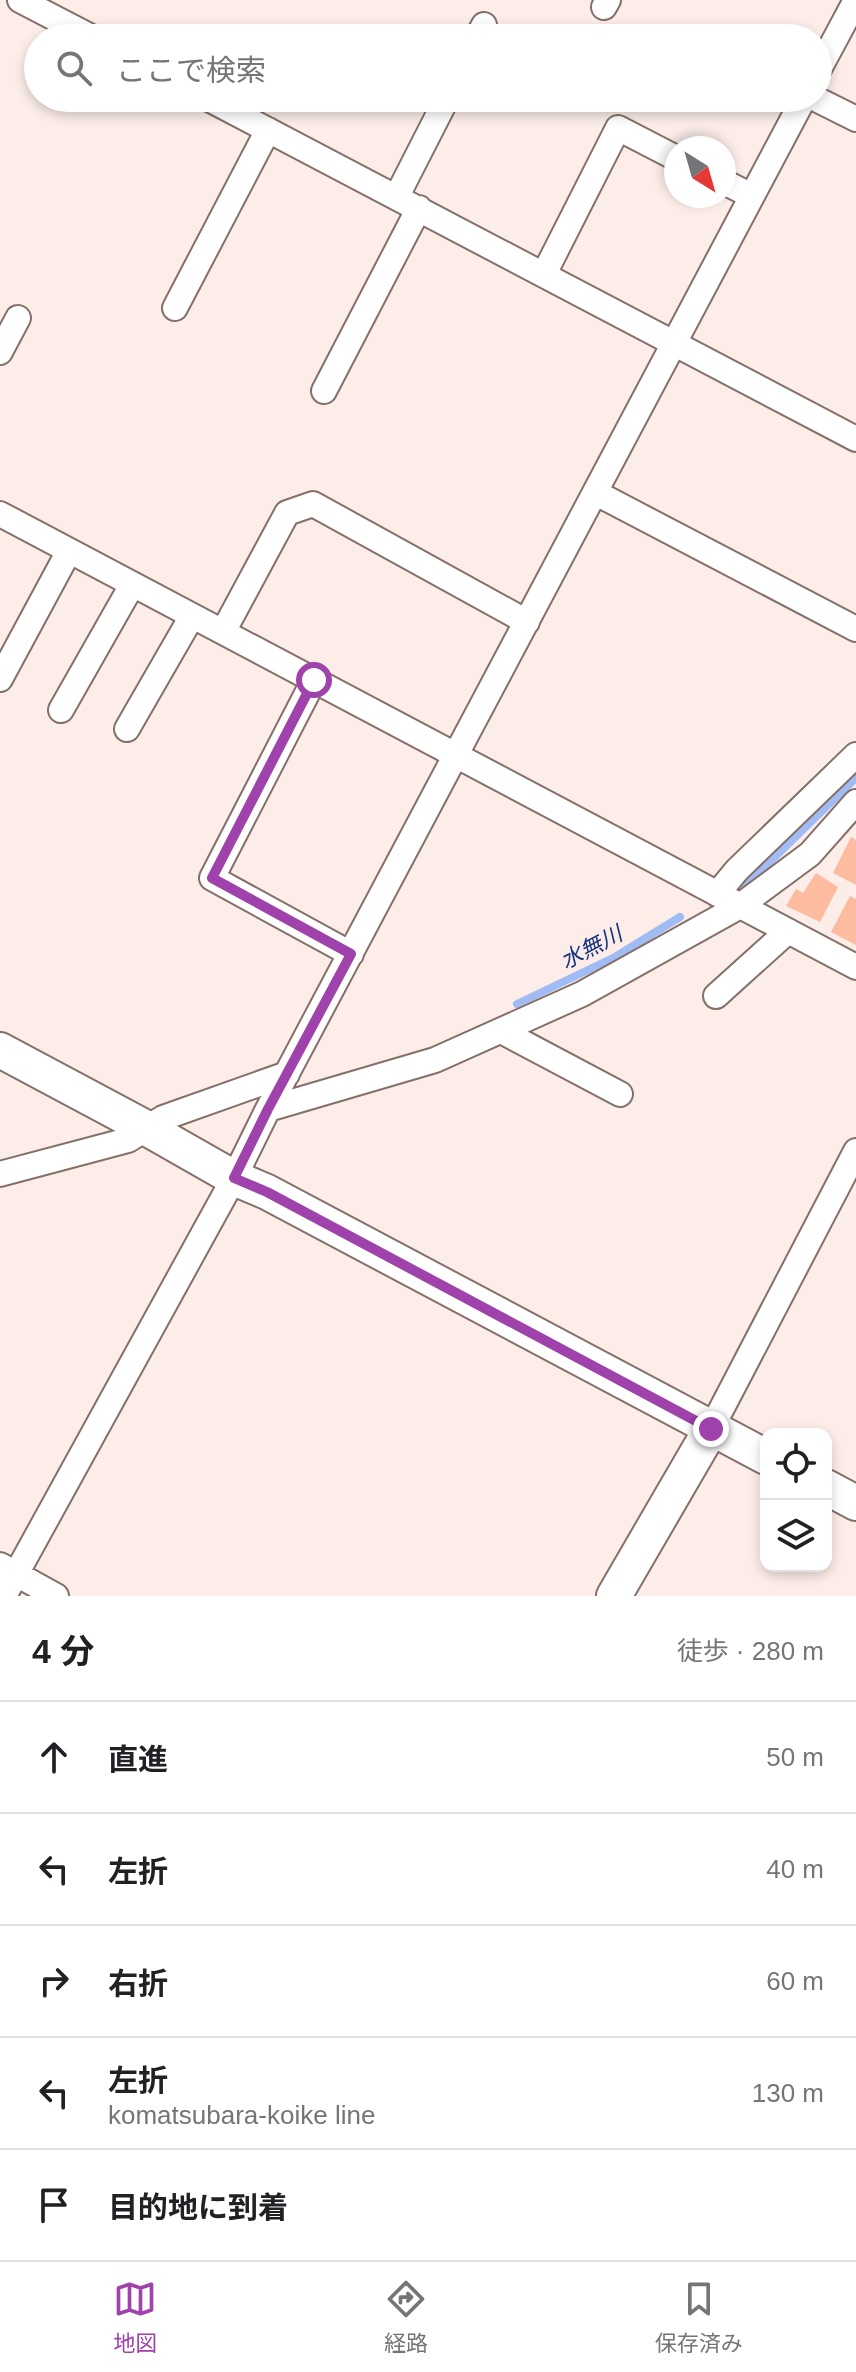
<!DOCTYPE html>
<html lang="ja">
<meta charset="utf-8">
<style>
body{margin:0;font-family:Helvetica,"Noto Sans JP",sans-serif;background:#f6f6f6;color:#202124}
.controls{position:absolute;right:24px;bottom:24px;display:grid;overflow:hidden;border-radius:16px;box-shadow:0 4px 12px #0003}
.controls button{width:72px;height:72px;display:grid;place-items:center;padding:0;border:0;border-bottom:2px solid #e0e0e0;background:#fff;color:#202124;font:40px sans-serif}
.compass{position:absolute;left:664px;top:136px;width:72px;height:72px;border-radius:50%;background:#fff;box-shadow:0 4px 12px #0003;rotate:143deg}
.stop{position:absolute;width:24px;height:24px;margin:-18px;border:6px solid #9f42ab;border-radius:50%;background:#fff}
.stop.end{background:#9f42ab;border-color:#fff;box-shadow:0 2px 8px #0008}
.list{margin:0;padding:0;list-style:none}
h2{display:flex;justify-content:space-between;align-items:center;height:104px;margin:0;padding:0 32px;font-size:34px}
h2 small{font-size:26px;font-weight:400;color:#757577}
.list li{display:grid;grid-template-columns:52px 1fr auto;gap:24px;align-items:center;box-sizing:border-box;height:112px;padding:0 32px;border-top:2px solid #e0e0e0}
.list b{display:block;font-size:30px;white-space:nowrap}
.list p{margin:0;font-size:26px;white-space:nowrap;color:#757577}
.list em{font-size:26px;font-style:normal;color:#757577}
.icon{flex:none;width:44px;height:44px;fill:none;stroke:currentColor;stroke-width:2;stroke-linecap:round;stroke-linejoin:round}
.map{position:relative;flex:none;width:856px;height:1596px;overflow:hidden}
.search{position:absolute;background:#fff;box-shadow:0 4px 12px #0003;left:24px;right:24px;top:24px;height:88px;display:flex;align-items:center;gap:20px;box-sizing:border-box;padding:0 28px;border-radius:44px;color:#757577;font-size:30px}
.sheet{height:664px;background:#fff}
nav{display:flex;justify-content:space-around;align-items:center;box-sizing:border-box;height:112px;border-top:2px solid #e0e0e0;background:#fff;font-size:22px;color:#757577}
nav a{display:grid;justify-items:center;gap:4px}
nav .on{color:#9f42ab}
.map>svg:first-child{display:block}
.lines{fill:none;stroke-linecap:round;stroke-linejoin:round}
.stream{stroke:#a1bcf4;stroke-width:8}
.building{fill:#fdbba0}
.street-casing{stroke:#847068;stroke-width:28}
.secondary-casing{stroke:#847068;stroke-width:38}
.street{stroke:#fff;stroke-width:24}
.secondary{stroke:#fff;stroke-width:34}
.route{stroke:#9f42ab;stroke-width:10}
.labels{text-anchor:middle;stroke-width:6;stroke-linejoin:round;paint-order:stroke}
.water-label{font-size:22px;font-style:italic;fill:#163280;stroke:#fcede8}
</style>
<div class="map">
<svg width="856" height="1596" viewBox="0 0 856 1596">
<rect width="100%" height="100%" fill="#fcede8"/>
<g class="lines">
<!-- stream -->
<path class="stream" d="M745 886 856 778
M517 1004 615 957 680 917"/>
</g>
<!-- building -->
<path class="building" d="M851 837 856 840V885L833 873Z
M816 873 838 887 820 922 786 906 796 889 803 893Z
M850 896 856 899V945L831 932Z"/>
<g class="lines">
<!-- street casing -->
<g class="street-casing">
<path id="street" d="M20 0 93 38
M604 7 608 0
M477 38 484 25
M818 71 856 0
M207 98 856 439
M814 98 856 119
M724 182 752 196
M397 196 447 98
M544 274 618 128 676 158
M175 308 268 130
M0 352 18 318
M324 391 419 208
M596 493 856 629
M0 514 856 967
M223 632 287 513 313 504 527 622
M0 679 69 551
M314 680 212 878 351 954
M61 710 132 585
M127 729 192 616
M717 894 737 870 856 755
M716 996 788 931
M501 1031 620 1094
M268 1109 435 1060 582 994 740 906 810 854 856 802
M0 1174 128 1140 163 1118 287 1074
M711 1429 856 1151
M0 1565 56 1596
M4 1596 234 1178 268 1109 804 98"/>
</g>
<!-- secondary casing -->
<g class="secondary-casing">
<path id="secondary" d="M0 1050 148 1129 234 1178 267 1192 766 1457
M826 1487 856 1503
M614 1596 711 1429"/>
</g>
<!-- street -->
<use href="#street" class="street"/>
<!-- secondary -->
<use href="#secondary" class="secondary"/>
</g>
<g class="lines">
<!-- route -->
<path class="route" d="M314 680 212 878 351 954 268 1109 234 1178 267 1192 711 1429"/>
</g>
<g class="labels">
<!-- water labels -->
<g class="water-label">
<text transform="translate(591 947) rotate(-28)" y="8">水無川</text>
</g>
</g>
</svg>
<div class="controls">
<button><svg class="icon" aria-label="locate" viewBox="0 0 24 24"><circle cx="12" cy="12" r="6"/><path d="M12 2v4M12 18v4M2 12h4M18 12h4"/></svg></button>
<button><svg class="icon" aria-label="layers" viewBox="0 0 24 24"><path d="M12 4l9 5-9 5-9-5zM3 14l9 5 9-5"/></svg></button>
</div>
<svg class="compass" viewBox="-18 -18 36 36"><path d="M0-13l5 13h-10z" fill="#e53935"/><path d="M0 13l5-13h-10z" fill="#757577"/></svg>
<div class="stop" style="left:314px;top:680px"></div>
<div class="stop end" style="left:711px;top:1429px"></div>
<div class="search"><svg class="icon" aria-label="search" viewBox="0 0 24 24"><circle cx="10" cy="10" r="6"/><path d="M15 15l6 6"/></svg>ここで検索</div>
</div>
<section class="sheet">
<h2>4 分<small>徒歩 · 280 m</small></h2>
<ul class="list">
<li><svg class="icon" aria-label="ahead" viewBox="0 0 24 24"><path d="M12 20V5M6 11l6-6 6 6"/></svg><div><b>直進</b></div><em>50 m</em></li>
<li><svg class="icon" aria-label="left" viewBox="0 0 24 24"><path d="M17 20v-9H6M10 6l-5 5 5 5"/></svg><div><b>左折</b></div><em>40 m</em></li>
<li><svg class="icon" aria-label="right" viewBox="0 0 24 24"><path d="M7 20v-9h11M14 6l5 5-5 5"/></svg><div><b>右折</b></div><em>60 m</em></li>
<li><svg class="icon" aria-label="left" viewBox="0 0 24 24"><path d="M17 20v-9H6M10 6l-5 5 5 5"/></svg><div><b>左折</b><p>komatsubara-koike line</p></div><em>130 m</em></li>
<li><svg class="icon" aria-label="arrive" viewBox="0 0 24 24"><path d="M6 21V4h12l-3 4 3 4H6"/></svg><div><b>目的地に到着</b></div></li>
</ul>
</section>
<nav>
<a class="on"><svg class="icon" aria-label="map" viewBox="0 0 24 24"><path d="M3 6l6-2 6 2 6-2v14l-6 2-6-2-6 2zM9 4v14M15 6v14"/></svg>地図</a>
<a><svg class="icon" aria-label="directions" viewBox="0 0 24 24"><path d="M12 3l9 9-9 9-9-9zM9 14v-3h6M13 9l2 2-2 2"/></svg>経路</a>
<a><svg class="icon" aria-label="saved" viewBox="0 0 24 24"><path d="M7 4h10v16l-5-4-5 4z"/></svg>保存済み</a>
</nav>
